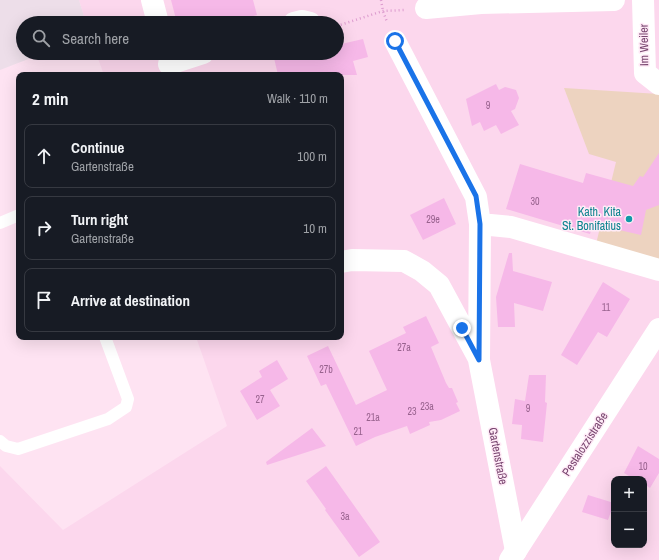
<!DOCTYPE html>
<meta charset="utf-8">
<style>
body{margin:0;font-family:"Archivo Narrow",sans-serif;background:#20242c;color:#f1f3f6}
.controls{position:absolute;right:12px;bottom:12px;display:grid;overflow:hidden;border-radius:8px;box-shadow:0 4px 16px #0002}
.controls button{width:36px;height:36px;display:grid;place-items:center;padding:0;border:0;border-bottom:1px solid #363941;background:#171b24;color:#f1f3f6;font:20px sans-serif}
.stop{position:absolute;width:12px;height:12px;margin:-9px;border:3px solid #1a73e8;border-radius:50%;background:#fff}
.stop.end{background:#1a73e8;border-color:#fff;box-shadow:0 1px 4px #0008}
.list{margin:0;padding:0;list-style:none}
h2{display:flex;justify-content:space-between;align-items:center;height:52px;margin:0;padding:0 16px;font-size:17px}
h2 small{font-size:13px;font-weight:400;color:#9ea1a6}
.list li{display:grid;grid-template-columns:26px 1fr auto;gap:12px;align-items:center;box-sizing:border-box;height:64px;margin:0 8px 8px;padding:0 8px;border:1px solid #363941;border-radius:8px}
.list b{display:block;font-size:15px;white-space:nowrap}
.list p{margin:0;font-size:13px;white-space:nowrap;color:#9ea1a6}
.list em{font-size:13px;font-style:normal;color:#9ea1a6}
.icon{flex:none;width:22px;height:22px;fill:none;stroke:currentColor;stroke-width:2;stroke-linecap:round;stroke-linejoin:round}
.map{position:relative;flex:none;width:659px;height:560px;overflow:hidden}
.search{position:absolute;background:#171b24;box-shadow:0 4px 16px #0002;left:16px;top:16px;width:328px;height:44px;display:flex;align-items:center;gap:10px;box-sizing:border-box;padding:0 14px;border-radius:22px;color:#9ea1a6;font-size:15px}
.panel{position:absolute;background:#171b24;box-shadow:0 4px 16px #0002;left:16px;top:72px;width:328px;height:268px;border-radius:8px}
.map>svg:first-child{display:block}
.residential{fill:#fcd7ed;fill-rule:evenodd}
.industrial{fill:#eddee9}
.green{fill:#edd3c0}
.building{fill:#f6b8e8}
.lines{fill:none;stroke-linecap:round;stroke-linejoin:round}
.path{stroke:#dc9bce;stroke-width:2.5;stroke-dasharray:1 3;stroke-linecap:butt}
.service{stroke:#fff;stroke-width:12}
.minor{stroke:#fff;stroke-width:22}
.tertiary{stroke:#fff;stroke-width:22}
.route{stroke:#1a73e8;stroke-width:5}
.culture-dot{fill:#0f9aa8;stroke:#ffebf7;stroke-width:1.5}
.labels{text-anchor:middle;stroke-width:3;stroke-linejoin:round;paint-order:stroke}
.number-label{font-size:10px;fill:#98628e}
.street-label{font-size:12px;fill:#794670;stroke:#ffebf7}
.culture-label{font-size:12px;fill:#0d838f;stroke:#ffebf7;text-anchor:end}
</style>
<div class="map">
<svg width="659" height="560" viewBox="0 0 659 560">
<rect width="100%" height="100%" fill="#fee3f2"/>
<!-- residential -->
<path class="residential" d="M79 0H659V560H0V466L63 530 227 426 196 337H341V75H104L96 53H337V23H86ZM614 479H644V545H614Z"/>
<!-- industrial -->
<path class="industrial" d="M0 0H79L86 23H23V53H44L0 70Z"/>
<!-- green -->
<path class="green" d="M564 88 659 94V264L596 244 616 162 589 154Z"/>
<!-- building -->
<path class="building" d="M171 0H253L257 15 228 23H177Z
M363 39 368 57 353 61 357 75H278L274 58 294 53H337V45Z
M496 84 499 90 505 87 516 90 519 98 515 109 511 111 519 125 501 134 496 125 484 131 480 122 472 126 466 99Z
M659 153V205L646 210 641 235 593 224 590 234 506 209 520 164 583 183 586 173 633 186 640 176 643 177Z
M444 198 456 224 423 240 410 215Z
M509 253H512L513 271 552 282 543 311 514 303 515 327H498L496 297Z
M603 282 630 299 607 337 598 332 577 365 561 355Z
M426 316 439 343 431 347 446 383 449 388H452L458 402 456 403 460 411 441 420 429 422 430 425 410 434 407 426 375 437 356 446 326 384 321 386 307 356 328 346 356 405 387 390 369 351 406 333 403 327Z
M277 360 288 379 270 390 280 406 257 420 240 391 262 377 259 371Z
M529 375H546L545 402 547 403 543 442 521 439 522 425 512 424 515 399 525 401Z
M312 428 326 446 267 465 266 462Z
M638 446 659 459V473L650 488 644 484V479H634L624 473Z
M326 466 380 542 359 557 325 510 326 509 306 481Z
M588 495 614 503 608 520 582 512Z"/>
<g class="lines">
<!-- path -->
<path class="path" d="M381 0 383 11 387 22
M337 26 383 11 404 10"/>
<!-- service -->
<path class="service" d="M0 223 19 215
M0 441 6 446 18 449 108 419 126 407 128 399 105 337"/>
<!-- minor -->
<path class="minor" d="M152 0 158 23
M643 0 645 73 659 84
M426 8 481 3 614 0
M294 23 302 21 310 23
M395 41 476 197 480 224 479 360 516 551
M169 64 203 53
M480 224 511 227 659 270
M341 262 352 260 404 261 422 271 439 285 478 357"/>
<!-- tertiary -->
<path class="tertiary" d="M510 560 659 329"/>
</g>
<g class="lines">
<!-- route -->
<path class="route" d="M395 41 476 196 480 224 479 360 462 328"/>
</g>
<!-- markers -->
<circle class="culture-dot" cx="629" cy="219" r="4"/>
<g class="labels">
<!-- number labels -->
<g class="number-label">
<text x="488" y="109">9</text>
<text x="535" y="205">30</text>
<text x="433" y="223">29e</text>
<text x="606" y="311">11</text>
<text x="404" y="351">27a</text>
<text x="326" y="373">27b</text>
<text x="260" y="403">27</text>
<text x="427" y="410">23a</text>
<text x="528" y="412">9</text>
<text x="412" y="415">23</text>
<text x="373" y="421">21a</text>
<text x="358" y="435">21</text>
<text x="643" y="470">10</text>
<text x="345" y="520">3a</text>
</g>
<!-- street labels -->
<g class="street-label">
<text transform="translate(644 45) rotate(-91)" y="4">Im Weiler</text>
<text transform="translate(585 444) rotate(-57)" y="4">Pestalozzistraße</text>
<text transform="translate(498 456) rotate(79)" y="4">Gartenstraße</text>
</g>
<!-- culture labels -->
<g class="culture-label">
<text x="621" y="216">Kath. Kita<tspan x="621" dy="14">St. Bonifatius</tspan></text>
</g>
</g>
</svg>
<div class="controls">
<button>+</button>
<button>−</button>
</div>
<div class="stop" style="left:395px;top:41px"></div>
<div class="stop end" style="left:462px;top:328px"></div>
<div class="search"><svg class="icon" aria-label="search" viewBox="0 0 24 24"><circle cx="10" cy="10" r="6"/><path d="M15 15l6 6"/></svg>Search here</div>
<section class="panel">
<h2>2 min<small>Walk · 110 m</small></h2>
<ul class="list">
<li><svg class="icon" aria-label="ahead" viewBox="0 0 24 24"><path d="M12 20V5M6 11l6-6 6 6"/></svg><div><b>Continue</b><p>Gartenstraße</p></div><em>100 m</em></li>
<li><svg class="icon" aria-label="right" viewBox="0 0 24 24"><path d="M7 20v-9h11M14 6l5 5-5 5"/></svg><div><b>Turn right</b><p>Gartenstraße</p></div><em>10 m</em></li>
<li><svg class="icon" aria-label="arrive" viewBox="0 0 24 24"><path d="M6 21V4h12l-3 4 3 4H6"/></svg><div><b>Arrive at destination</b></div></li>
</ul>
</section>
</div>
